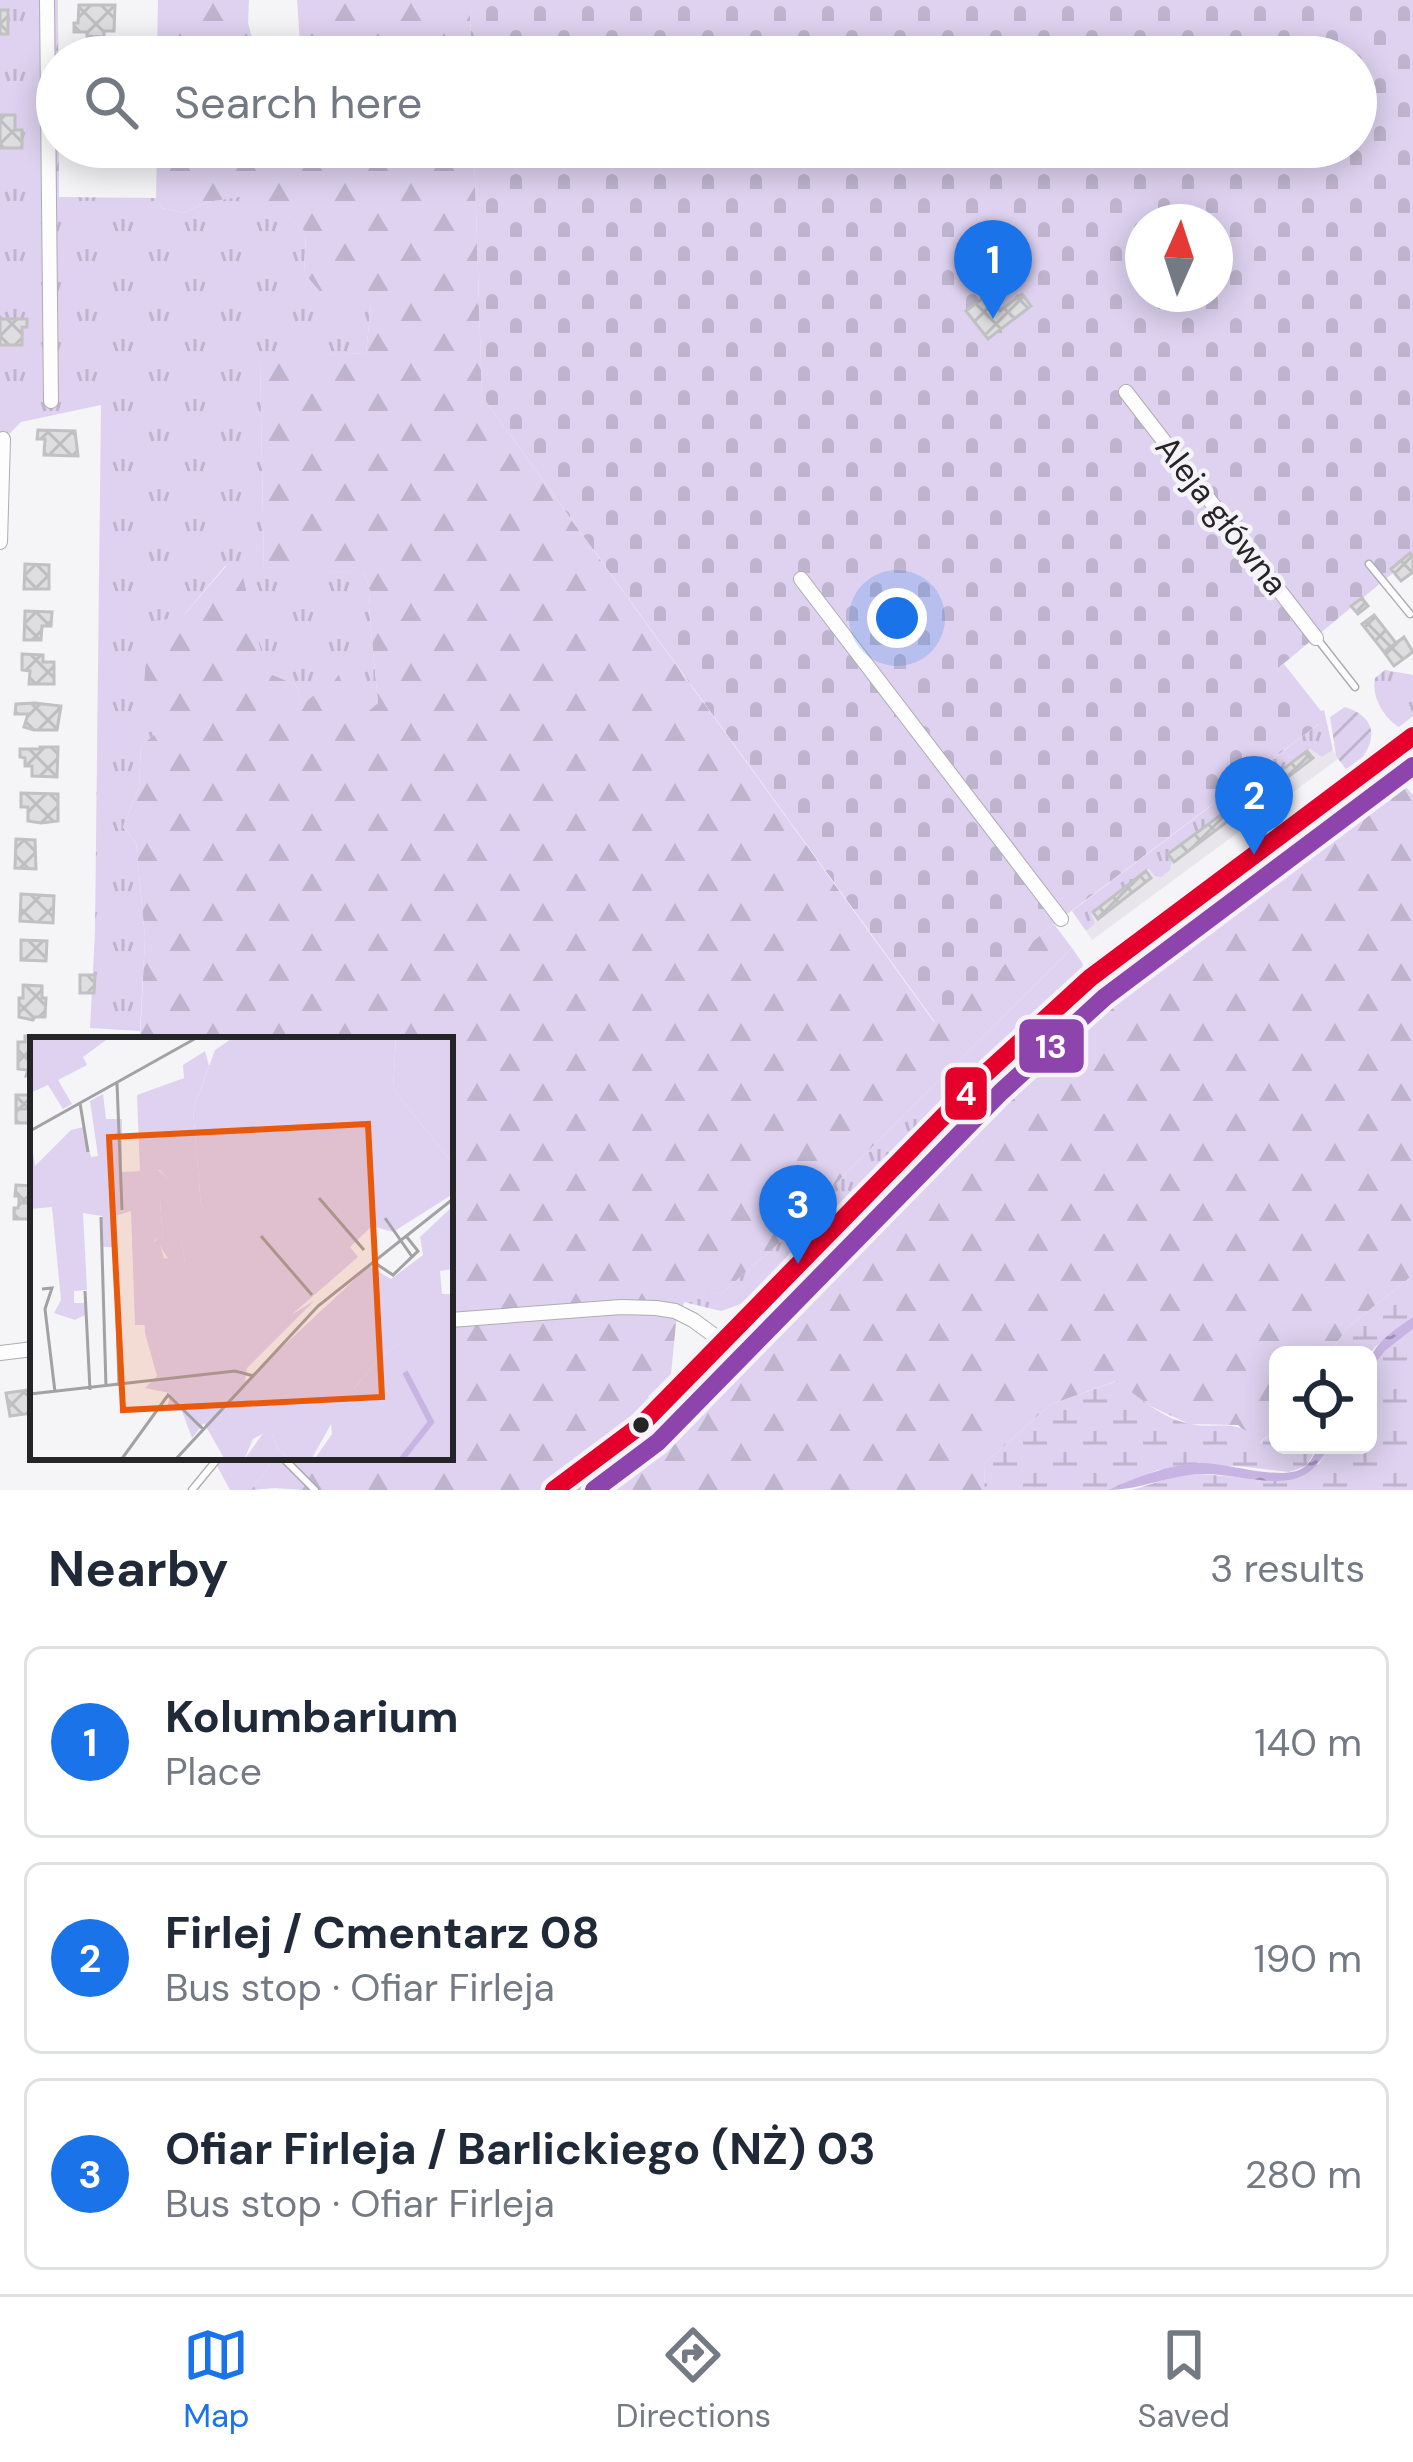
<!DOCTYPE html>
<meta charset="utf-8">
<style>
body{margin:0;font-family:"DM Sans",sans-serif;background:#f2f2f3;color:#1f2937}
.controls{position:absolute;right:36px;bottom:36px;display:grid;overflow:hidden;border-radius:18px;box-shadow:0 6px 30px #0003}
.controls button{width:108px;height:108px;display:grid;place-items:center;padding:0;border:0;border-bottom:3px solid #e0e1e3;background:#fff;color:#1f2937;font:60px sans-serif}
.compass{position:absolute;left:1125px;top:204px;width:108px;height:108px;border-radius:50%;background:#fff;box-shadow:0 6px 30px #0003;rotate:3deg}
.you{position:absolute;left:897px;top:618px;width:42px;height:42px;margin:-30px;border:9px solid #fff;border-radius:50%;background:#1a73e8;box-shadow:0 0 0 18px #1a73e833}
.badge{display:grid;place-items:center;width:78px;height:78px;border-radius:50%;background:#1a73e8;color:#fff;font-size:39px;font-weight:700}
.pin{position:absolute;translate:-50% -99px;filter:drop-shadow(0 3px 6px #0008)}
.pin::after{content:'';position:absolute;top:63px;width:42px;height:36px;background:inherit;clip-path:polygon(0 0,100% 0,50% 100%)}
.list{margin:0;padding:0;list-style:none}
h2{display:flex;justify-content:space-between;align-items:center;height:156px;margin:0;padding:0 48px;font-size:51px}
h2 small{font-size:39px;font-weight:400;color:#747a83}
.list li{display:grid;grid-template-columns:78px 1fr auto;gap:36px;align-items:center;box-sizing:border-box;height:192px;margin:0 24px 24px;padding:0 24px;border:3px solid #e0e1e3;border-radius:18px}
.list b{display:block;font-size:45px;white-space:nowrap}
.list p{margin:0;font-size:39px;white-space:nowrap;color:#747a83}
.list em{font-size:39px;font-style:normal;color:#747a83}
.icon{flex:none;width:66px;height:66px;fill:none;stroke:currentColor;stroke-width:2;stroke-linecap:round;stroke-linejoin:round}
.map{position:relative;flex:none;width:1413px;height:1490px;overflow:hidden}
.search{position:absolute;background:#fff;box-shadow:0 6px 30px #0003;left:36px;right:36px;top:36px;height:132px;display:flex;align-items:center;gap:30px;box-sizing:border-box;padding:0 42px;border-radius:66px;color:#747a83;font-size:45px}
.sheet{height:804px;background:#fff}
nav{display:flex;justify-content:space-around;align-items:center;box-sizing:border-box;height:168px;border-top:3px solid #e0e1e3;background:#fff;font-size:33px;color:#747a83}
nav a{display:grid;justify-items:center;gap:6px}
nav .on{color:#1a73e8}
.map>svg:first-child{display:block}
.built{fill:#e8e5ed}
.grass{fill:url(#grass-tufts)}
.forest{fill:url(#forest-firs)}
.wetland{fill:url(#wetland-marsh)}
.cemetery{fill:url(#cemetery-stones);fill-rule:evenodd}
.garden{fill:url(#garden-furrows)}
.water{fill:url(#water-ripples)}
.building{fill:url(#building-cross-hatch);stroke:#c1c0c3;stroke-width:3}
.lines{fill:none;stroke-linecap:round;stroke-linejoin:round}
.lane-casing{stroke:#aeadaf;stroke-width:9}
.street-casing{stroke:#aeadaf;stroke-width:16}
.lane{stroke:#fefdfe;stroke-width:6}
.street{stroke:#fefdfe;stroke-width:14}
.bus-1-casing{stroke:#f5f3f8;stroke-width:27}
.bus-2-casing{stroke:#f5f3f8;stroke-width:27}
.bus-1{stroke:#e4002b;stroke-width:18}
.bus-2{stroke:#8e44ad;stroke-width:18}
.bus-dot{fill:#252426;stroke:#f5f3f8;stroke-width:4.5}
.labels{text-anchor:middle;stroke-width:9;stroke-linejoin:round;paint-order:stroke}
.street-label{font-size:33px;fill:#252426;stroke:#f5f3f8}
.inset-river{fill:none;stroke:#c8b4e3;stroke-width:6}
.inset-road{fill:none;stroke:#a2a1a3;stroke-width:3}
.view{fill:#e8590c;fill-opacity:0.15;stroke:#e8590c;stroke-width:6}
.inset-edge{fill:none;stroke:#252426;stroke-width:6}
.line-badge{stroke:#f5f3f8;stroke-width:4.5}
.badge-label{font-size:33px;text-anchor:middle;font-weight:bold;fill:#fff}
</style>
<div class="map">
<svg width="1413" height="1490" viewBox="0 0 1413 1490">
<defs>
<pattern id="grass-tufts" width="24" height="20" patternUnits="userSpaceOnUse" patternTransform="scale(3)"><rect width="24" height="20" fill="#ded2f0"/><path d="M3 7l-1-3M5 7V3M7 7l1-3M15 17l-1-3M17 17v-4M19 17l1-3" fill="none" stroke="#beb4ce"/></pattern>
<pattern id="forest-firs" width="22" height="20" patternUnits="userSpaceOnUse" patternTransform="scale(3)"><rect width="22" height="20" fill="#ded2f0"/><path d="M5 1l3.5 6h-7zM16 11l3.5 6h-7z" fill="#beb4ce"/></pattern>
<pattern id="wetland-marsh" width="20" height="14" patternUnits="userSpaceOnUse" patternTransform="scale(3)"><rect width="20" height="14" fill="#ded2f0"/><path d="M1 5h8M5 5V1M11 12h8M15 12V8" fill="none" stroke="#beb4ce"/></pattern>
<pattern id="cemetery-stones" width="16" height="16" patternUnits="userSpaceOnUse" patternTransform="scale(3)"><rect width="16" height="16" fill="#ded2f0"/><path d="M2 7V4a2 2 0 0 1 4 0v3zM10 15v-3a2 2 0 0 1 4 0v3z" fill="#beb4ce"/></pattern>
<pattern id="garden-furrows" width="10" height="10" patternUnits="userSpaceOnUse" patternTransform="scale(3)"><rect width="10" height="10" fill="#ded2f0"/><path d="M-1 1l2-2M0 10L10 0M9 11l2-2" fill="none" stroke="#beb4ce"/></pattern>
<pattern id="water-ripples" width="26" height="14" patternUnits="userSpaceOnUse" patternTransform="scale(3)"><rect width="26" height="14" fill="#c8b4e3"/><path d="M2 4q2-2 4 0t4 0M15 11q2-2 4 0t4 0" fill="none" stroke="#a292b8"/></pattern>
<pattern id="building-cross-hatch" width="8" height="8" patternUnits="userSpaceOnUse" patternTransform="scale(3)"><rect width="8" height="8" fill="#dedddf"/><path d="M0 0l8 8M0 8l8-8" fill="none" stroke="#bebebf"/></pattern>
</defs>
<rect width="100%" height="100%" fill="#f5f4f7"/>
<!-- built -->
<path class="built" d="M1311 749 1322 757 1333 750 1338 759 1092 940 1086 931 1095 924 1090 914Z"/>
<!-- grass -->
<path class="grass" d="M0 0H58L59 197 156 198 162 208 184 213 207 202 260 193 306 232 304 273 371 304 366 353 260 358 264 573 364 572 370 591 369 607 378 703 356 723 302 706 296 685 266 672 226 565 182 617 156 733 141 746 139 787 123 827 136 842 145 938 140 1031 90 1028 95 932 101 405 21 422 10 433 0 435Z
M1284 664 1321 711 1324 710 1333 750 1322 757 1310 749 1252 793 1257 806 1236 821 1225 812 1169 854 1172 860 1170 870 1161 877 1155 876 1149 869 1091 913 1095 924 1086 931 1072 911 1319 724 1277 669Z
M1385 670 1413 675V716L1399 727C1384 718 1371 696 1375 678Z
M1323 812 1306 862 1284 881 1171 944 1078 1015 950 1145 903 1198 809 1268 1066 1006 1095 982 1191 912 1194 915C1241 891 1283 862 1316 822L1315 819Z
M1072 948 1083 964 1080 976 994 1053 816 1233 790 1253 749 1301 721 1311 684 1302 688 1292 721 1294 805 1220 843 1176Z
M223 1457H267L269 1467 251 1490H230L216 1464Z"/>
<!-- forest -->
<path class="forest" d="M158 0H249L248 23 257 57H157Z
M297 0H470L471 57H301Z
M157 147H474L482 396 934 1022 1054 924 1072 948 843 1176 805 1220 721 1294 688 1293 676 1323 671 1374 648 1397 665 1412 782 1292 903 1198 950 1145 1078 1015 1171 944 1284 881 1306 862 1323 812 1360 784 1380 775 1405 786 1413 795V1275L1347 1328 1329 1355H1278V1427L1258 1444 1238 1425 1189 1424 1148 1405 1116 1381 1050 1405 985 1463 984 1490H303L275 1488 251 1490 269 1467 267 1457H450V1040H140L145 938 136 842 123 827 139 787 141 746 156 733 143 705 148 622 182 617 227 565H240L266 672 296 685 302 705 339 675 356 722 378 703 369 607 370 591 364 572 264 574 260 357 366 353 371 305 323 295 304 273 306 232 260 194 207 202 184 213 162 208 156 198Z"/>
<!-- wetland -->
<path class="wetland" d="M1413 1275V1317L1376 1346 1368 1356 1329 1355 1347 1328Z
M1413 1329V1490H1132L1177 1476 1199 1474 1274 1480 1319 1464 1330 1445H1368V1372L1385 1351Z
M1117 1381C1138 1397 1163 1419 1190 1424 1217 1430 1242 1416 1259 1444L1278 1427V1445H1319L1306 1466 1289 1472 1238 1466 1158 1470 1108 1490H984L985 1463 1050 1405Z"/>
<!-- cemetery -->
<path class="cemetery" d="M470 0H1413V556L1410 554 1394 572 1277 669 1320 723 1054 924 935 1022 482 396 474 147H1356V57H471ZM1143 222H1215V294H1143Z"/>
<!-- garden -->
<path class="garden" d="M1345 707C1385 720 1374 751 1348 772L1336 756 1330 717Z"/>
<!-- water -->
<path class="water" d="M1413 1317V1329L1385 1351 1368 1372C1368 1346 1393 1331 1413 1317Z
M1319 1445H1330C1321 1460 1314 1472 1297 1478 1272 1487 1230 1473 1202 1474 1169 1475 1140 1490 1108 1490 1137 1477 1167 1465 1199 1463 1226 1462 1282 1482 1303 1468 1311 1463 1315 1453 1319 1445Z"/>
<!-- building -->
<path class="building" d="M79 5H115L114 31H104V37L87 36V32H74V23H78Z
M0 10H8V34H0Z
M0 115H15V130H22V148H0Z
M91 147H119V153L94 152Z
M1022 294 1031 306 988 339 966 311 987 295 1000 311Z
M0 317 2 319H27V327H22V345H0Z
M38 430 75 431 78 456 44 455 45 439H37Z
M1410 553 1413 556V572L1401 581 1391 569Z
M25 564 49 565V589H24Z
M1362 598 1368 606 1358 614 1351 606Z
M25 611 52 612 51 626H42L41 640H24Z
M1374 615 1396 643 1384 652 1362 624Z
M1404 637 1413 652 1394 666 1384 652Z
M22 654 43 655V662H54V684H29L30 671 22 670Z
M35 703 61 706 57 730H34L24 727 28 714H15L16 704Z
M40 747H58L57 777 32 776V766H25V758L20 757V749H40Z
M1307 751 1313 758 1259 799 1253 792Z
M21 793 58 794V821L41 823 28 821V807H21Z
M1222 814 1228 821 1174 862 1168 854Z
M16 839 35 840 36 869 15 868Z
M1146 871 1151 878 1098 919 1093 912Z
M21 894 54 896 53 923 20 921Z
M21 940 47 941 46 961 21 960Z
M80 975H95L94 993H80Z
M23 985 42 986V998H46L45 1017H35L33 1020 19 1017V998H23Z
M25 1036H39V1040H33V1056H18V1042H25Z
M18 1056H33V1076H26L28 1070 18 1069Z
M31 1090H33V1109H16V1095H31Z
M16 1109H33V1129L29 1128V1123H16Z
M16 1185 33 1186V1203H19V1196H15Z
M19 1203H33V1219H14V1208H18Z
M28 1390 32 1413 10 1416 6 1393Z"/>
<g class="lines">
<!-- lane casing -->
<g class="lane-casing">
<path id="lane" d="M1369 564 1410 614
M1319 641 1355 687
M1399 751 1413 769
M282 1457 315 1490
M192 1490 219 1457"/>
</g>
<!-- street casing -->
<g class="street-casing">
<path id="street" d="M47 0 51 401
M1126 392 1316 638
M0 542 3 439
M801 579 1061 919
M450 1320 621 1307 656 1308 675 1311 693 1320 723 1342
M0 1353 33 1349
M554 1490 641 1425 984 1075 1090 978 1413 736"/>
</g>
<!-- lane -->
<use href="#lane" class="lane"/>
<!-- street -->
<use href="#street" class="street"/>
<!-- bus-1 casing -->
<g class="bus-1-casing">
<path id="bus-1" d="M554 1490 641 1425 984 1075 1090 978 1413 736"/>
</g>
<!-- bus-2 casing -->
<g class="bus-2-casing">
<path id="bus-2" d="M594 1490 658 1442 1001 1092 1105 997 1413 766"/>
</g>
<!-- bus-1 -->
<use href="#bus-1" class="bus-1"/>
<!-- bus-2 -->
<use href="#bus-2" class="bus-2"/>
</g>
<!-- markers -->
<circle class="bus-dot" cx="641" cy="1425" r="10"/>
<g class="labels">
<!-- street labels -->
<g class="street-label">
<text transform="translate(1222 515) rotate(52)" y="12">Aleja główna</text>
</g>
</g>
<!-- overview -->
<g transform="translate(30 1037)">
<rect width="423" height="423" fill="#f5f4f7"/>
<path d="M0 0H80L53 20 57 28 28 43 42 67 33 72 18 48 0 56ZM73 57 76 82H92V135L128 133 150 152V161L130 164 133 202H151L155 225 141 227 126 202 118 212 115 288H105L101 174 85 179 82 210H73L72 179 53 176 57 253 44 254V266H57V277L45 283 24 276 31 263 22 170 0 172V97L5 129 41 93 54 90 61 120 68 119 60 64ZM239 388 247 411 261 423H214Z" fill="#ded2f0"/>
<path d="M366 0H423V127L363 52ZM175 14 179 29 163 73 171 168 261 278 284 264 217 331 215 345 339 229 361 242 393 218 390 200 423 169V232L410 234 412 257H423V286H399L349 321 323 353 297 343 267 378 223 402 214 423 194 421 174 386 162 401 152 374H137L140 356 115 351 127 339 115 296 112 213 128 202 134 221 155 225 151 202 133 203 130 163 149 161 150 153 129 133 110 135 107 58 154 41 153 28Z" fill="#ded2f0"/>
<path d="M400 285 423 286V423H284L302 397 301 387 281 423H261L247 411 239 388 267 378 285 348 297 342 324 352 349 321Z" fill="#ded2f0"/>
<path d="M204 0H366L363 52 423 127V157L363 195 342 189 320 210 328 220 260 279 171 168 163 73 185 13Z" fill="#ded2f0"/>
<path class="inset-river" d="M371 423 401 385 375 335"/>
<path class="inset-road" d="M87 46 92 173M50 66 58 115M0 94 168 0M289 161 334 213M71 180 76 350M84 181 89 349M355 181 383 221M231 199 282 258M342 224 363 238 388 214 376 199M12 252 22 251 15 272 25 355M55 254 60 353M0 357 205 334 224 339M91 423 138 358 173 392M145 423 288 269 423 162"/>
<path class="view" d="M338 87 352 360 93 373 79 100Z"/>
<rect width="423" height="423" class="inset-edge"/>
</g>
<g class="line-badge">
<rect x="1017" y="1017" width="69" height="58" rx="12" fill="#8e44ad"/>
<rect x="943" y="1065" width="46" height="57" rx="12" fill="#e4002b"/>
</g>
<g class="badge-label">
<text x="1051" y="1058">13</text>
<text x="966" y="1105">4</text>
</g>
</svg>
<div class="controls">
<button><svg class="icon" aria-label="locate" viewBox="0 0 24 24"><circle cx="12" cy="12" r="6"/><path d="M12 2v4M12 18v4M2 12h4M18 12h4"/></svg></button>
</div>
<svg class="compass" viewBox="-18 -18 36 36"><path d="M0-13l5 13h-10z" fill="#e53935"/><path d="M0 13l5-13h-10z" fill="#747a83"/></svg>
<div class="you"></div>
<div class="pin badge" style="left:993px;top:319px">1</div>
<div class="pin badge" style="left:1254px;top:855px">2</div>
<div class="pin badge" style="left:798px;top:1264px">3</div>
<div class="search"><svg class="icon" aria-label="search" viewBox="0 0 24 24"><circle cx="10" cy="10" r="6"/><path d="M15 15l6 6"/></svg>Search here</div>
</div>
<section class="sheet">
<h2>Nearby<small>3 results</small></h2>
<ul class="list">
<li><span class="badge">1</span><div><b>Kolumbarium</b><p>Place</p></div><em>140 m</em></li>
<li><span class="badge">2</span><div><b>Firlej / Cmentarz 08</b><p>Bus stop · Ofiar Firleja</p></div><em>190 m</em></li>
<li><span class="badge">3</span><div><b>Ofiar Firleja / Barlickiego (NŻ) 03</b><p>Bus stop · Ofiar Firleja</p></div><em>280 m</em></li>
</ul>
</section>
<nav>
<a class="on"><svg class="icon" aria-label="map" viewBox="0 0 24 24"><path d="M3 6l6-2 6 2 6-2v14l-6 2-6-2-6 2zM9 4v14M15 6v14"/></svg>Map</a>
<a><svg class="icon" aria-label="directions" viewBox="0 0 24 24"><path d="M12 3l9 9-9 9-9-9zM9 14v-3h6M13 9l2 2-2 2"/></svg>Directions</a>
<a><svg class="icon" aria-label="saved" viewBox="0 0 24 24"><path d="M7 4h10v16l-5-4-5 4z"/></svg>Saved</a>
</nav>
